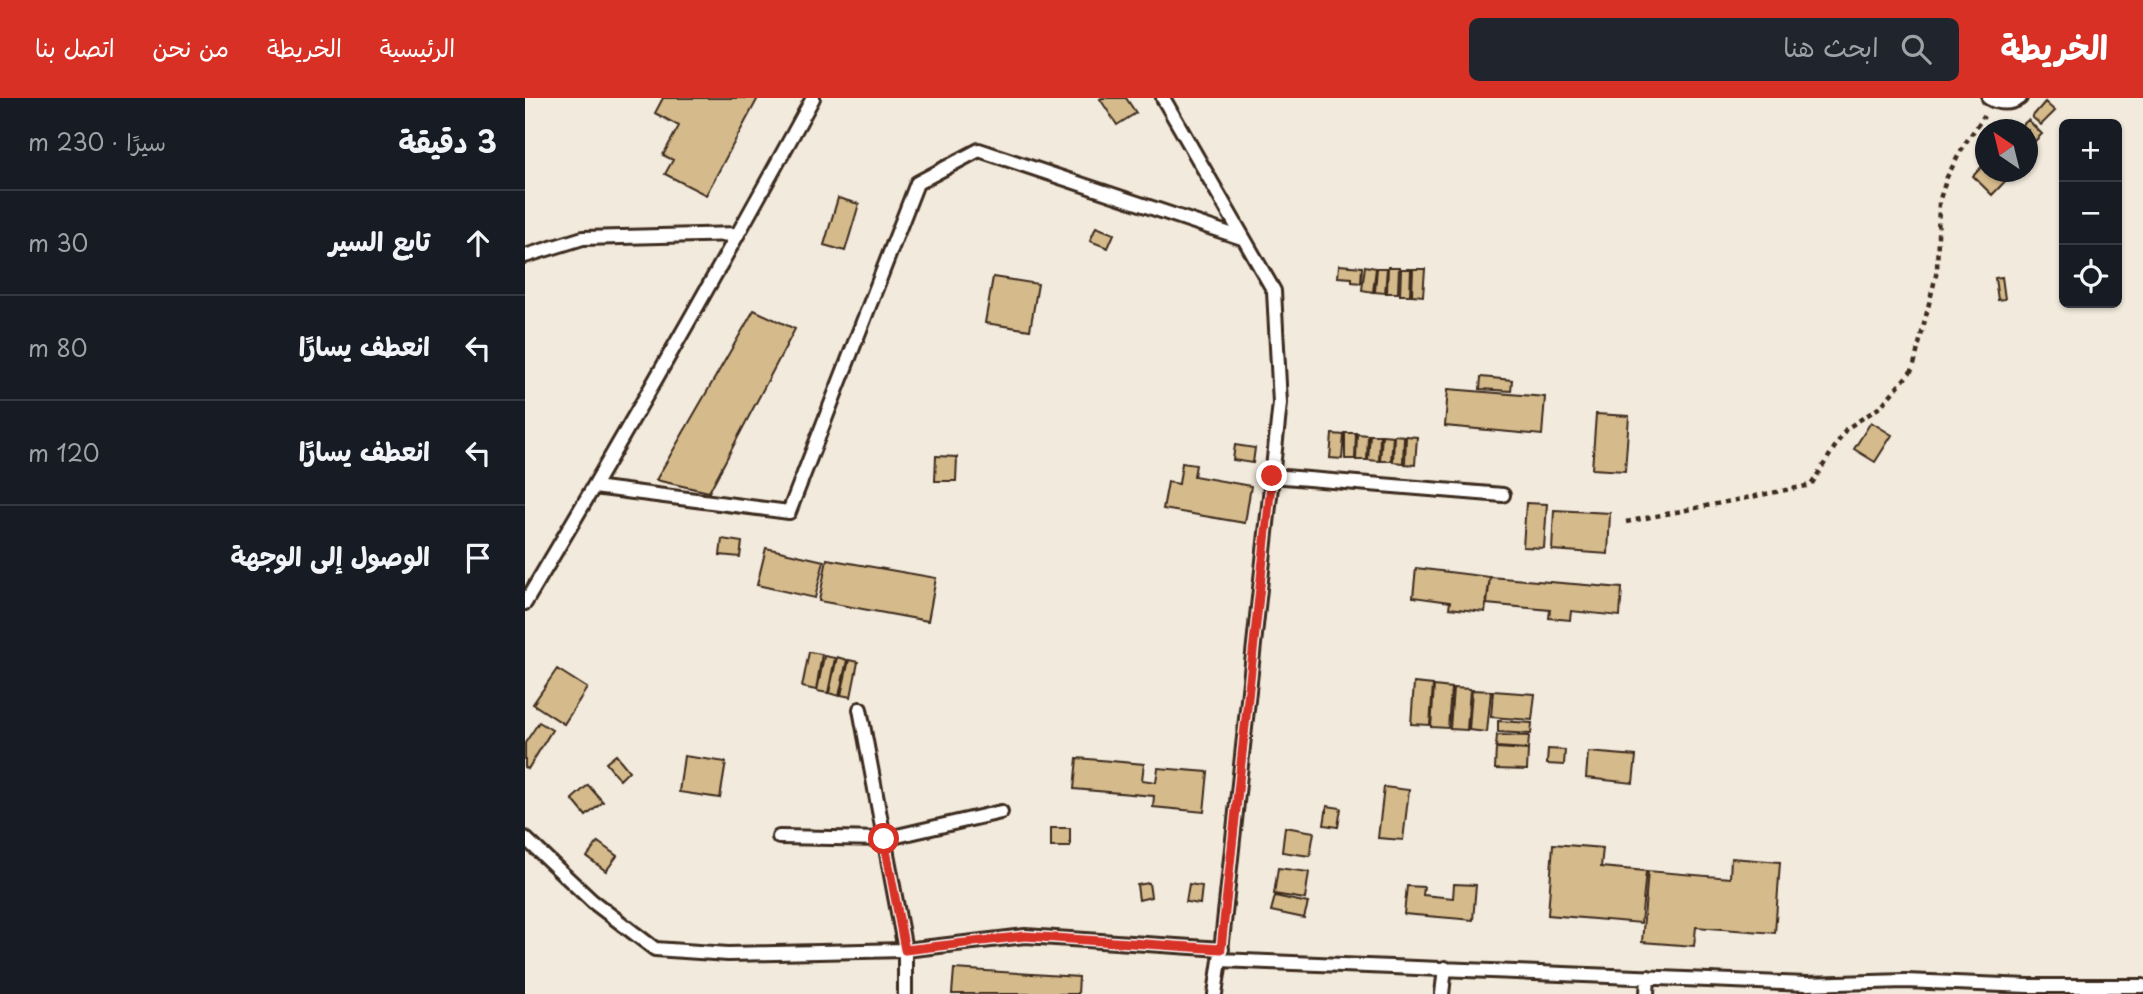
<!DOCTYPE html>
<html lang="ar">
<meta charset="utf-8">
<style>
body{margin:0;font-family:"Playpen Sans","Playpen Sans Arabic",sans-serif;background:#20242c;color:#f1f3f6;direction:rtl}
.controls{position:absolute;right:21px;top:21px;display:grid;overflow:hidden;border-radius:10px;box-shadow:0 2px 5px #0004}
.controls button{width:63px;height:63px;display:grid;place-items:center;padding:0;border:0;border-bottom:2px solid #363941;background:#171b24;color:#f1f3f6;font:35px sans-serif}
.compass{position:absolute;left:1450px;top:21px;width:63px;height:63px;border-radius:50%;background:#171b24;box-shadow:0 2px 5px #0004;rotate:325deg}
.stop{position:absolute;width:21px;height:21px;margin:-16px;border:5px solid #d93025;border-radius:50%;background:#fff}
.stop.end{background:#d93025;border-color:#fff;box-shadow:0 2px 7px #0008}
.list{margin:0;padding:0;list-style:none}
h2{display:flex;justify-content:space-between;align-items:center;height:91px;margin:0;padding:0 28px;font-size:30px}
h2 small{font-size:23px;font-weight:400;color:#9ea1a6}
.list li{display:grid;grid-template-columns:46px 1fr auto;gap:21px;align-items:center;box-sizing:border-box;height:105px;padding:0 28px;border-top:2px solid #363941}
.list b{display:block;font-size:26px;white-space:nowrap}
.list em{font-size:23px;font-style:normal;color:#9ea1a6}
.icon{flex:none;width:38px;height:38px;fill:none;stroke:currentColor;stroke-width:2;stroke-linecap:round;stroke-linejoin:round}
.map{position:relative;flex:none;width:1618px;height:896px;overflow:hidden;direction:ltr}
header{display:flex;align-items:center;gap:42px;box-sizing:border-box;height:98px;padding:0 35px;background:#d93025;color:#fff}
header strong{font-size:33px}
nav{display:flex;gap:38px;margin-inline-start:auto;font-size:24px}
.search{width:490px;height:63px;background:#20242c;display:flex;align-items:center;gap:18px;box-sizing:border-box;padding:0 24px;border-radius:10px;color:#9ea1a6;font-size:26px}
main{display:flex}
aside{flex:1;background:#171b24}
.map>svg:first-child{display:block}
.building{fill:#d5ba8b;stroke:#3b2a1e;stroke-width:2}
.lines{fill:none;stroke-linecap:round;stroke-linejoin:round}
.lane-casing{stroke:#3b2a1e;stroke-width:18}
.path{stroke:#3b2a1e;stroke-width:4.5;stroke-dasharray:5 5;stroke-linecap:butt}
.lane{stroke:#fff;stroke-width:12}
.route{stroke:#d93025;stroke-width:9}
</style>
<header>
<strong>الخريطة</strong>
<div class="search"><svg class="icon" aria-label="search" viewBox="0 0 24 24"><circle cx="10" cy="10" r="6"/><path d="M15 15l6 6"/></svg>ابحث هنا</div>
<nav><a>الرئيسية</a><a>الخريطة</a><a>من نحن</a><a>اتصل بنا</a></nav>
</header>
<main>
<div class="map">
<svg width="1618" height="896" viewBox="0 0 1618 896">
<rect width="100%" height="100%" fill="#f2eadc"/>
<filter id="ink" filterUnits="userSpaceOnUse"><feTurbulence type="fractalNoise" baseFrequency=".0143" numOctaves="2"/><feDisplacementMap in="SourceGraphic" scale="14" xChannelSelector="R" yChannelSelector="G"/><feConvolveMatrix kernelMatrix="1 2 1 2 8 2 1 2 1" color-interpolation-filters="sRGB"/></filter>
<g filter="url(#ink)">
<!-- building -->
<path class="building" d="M138 0H233L181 97 140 76 148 62 138 57 154 28 130 15Z
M577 0H601L611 15 592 27 575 1Z
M1520 4 1530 13 1516 27 1507 19Z
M1503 22 1517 36 1503 50V32H1492Z
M1461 64V74H1489L1467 97 1448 78Z
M313 100 334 106 320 153 299 147Z
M571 129 589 136 583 150 565 143Z
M814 167 837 169 836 185 827 184V180L813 179Z
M840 168 851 170 848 194 837 192Z
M863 169H874L873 195H862Z
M852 170H862L860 195 850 194Z
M876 171H886L885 197H875Z
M888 171H900L898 198 887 197Z
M468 179 513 186 505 232 460 225Z
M1477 179 1480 201 1473 202 1470 180Z
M229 212 270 231 184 394 131 382Z
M956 279 987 282 986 293 955 291Z
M923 291 1020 299 1017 337 920 328Z
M1071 316 1104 318 1100 373 1067 371Z
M1346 324 1367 337 1350 364 1329 351Z
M820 335H831L830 361H820Z
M807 336 819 337 817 361 805 360Z
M832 336 843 337 842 362H831Z
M845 337H855L854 363 843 362Z
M857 337 868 338 866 363H855Z
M869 337 879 338 878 365 868 364Z
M881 338 892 339 890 367 880 366Z
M710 347 730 350 728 365 708 362Z
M411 358 432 359 431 383H410Z
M657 365 671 367 669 378 726 388 720 425 638 411 643 384 654 386Z
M1001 405 1022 406 1019 450 998 449Z
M1029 412 1085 415 1083 456 1027 452Z
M197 441 217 444 215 459 195 457Z
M241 450 299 463 290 500 232 487Z
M302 461 411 480 403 523 294 503Z
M891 470 965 479 960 514 924 510 925 504 888 499Z
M965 479 1097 490 1095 518 1046 513 1045 522 1024 520 1025 512 962 506Z
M284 554 297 556 291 592 277 589Z
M299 558 310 560 303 595 292 593Z
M312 559 322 562 314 598 304 595Z
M324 562 333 564 326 599 316 597Z
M32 571 62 590 39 626 8 606Z
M889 585 908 587 905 627 886 626Z
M909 588 926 590 923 630 906 629Z
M928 590 945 591 942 632 925 631Z
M947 592 966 593 962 634 944 632Z
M968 593 1010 596 1007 622 966 619Z
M973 623 1007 625 1006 636 973 634Z
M14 624 27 632 3 671 0 669V645Z
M972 637 1004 638 1003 651 971 649Z
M971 650 1003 652 1002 672 970 671Z
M1023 651 1040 652 1039 667 1022 666Z
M1063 654 1111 658 1108 685 1061 680Z
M91 657 104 673 95 682 81 665Z
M159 658 201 664 195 700 154 694Z
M552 660 619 666 617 682 631 684 633 670 683 674 679 714 628 709 629 698 549 691Z
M63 687 78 704 61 718 47 701Z
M859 689 884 692 878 742 853 740Z
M802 708 816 710 813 729 799 727Z
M760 729 789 734 785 758 757 754Z
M526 730H545V749H526Z
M73 744 92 758 81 773 62 759Z
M1028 746 1078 750 1076 769 1121 773 1116 825 1023 817Z
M1206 760 1255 764 1250 835 1171 829 1169 848 1117 844 1123 773 1205 780Z
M753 770 784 774 780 801 749 796Z
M624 785 626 799 614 802 612 787Z
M664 786 677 788 675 806 661 804Z
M929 786 951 787 948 822 879 816 882 788 899 789 898 797 928 800Z
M750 798 783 805 779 820 746 813Z
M429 871 554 879 553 896H427Z"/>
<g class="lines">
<!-- lane casing -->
<g class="lane-casing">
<path id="lane" d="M638 0 749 193 755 305 695 862 690 896
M1464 0C1474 6 1486 6 1495 0
M0 158 58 140 213 136
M747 378 978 397
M69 389 264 414 392 85 454 52 717 140
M0 505C99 339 195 170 288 0
M335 611 380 852V896
M254 739 359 741 476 714
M0 740 67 803 130 851 203 856 380 852 500 838 697 851
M695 862 1281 886 1380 883 1504 888H1618
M917 896 920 870
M1122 896 1123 879"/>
</g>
<!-- path -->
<path class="path" d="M1101 424 1286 387 1321 331 1355 309 1388 271 1412 173 1414 104 1422 79 1439 47 1459 18"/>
<!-- lane -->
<use href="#lane" class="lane"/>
</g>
</g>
<g class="lines" filter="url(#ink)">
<!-- route -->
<path class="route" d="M359 741 380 852 500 838 696 851 747 378"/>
</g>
</svg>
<div class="controls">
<button>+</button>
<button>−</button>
<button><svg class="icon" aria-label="locate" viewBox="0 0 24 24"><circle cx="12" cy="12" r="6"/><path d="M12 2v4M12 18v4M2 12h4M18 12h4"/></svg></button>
</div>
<svg class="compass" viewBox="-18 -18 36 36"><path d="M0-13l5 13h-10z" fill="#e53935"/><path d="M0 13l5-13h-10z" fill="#9ea1a6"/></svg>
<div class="stop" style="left:359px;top:741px"></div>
<div class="stop end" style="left:747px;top:378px"></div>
</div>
<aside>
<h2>3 دقيقة<small>سيرًا · 230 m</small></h2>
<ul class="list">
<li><svg class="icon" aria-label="ahead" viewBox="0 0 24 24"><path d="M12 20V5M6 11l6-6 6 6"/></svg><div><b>تابع السير</b></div><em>30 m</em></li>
<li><svg class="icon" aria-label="left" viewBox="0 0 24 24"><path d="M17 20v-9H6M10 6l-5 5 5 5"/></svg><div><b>انعطف يسارًا</b></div><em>80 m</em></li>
<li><svg class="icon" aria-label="left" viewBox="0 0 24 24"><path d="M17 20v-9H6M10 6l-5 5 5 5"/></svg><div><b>انعطف يسارًا</b></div><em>120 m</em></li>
<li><svg class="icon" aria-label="arrive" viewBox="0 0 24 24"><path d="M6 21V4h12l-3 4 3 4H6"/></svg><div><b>الوصول إلى الوجهة</b></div></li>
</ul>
</aside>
</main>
